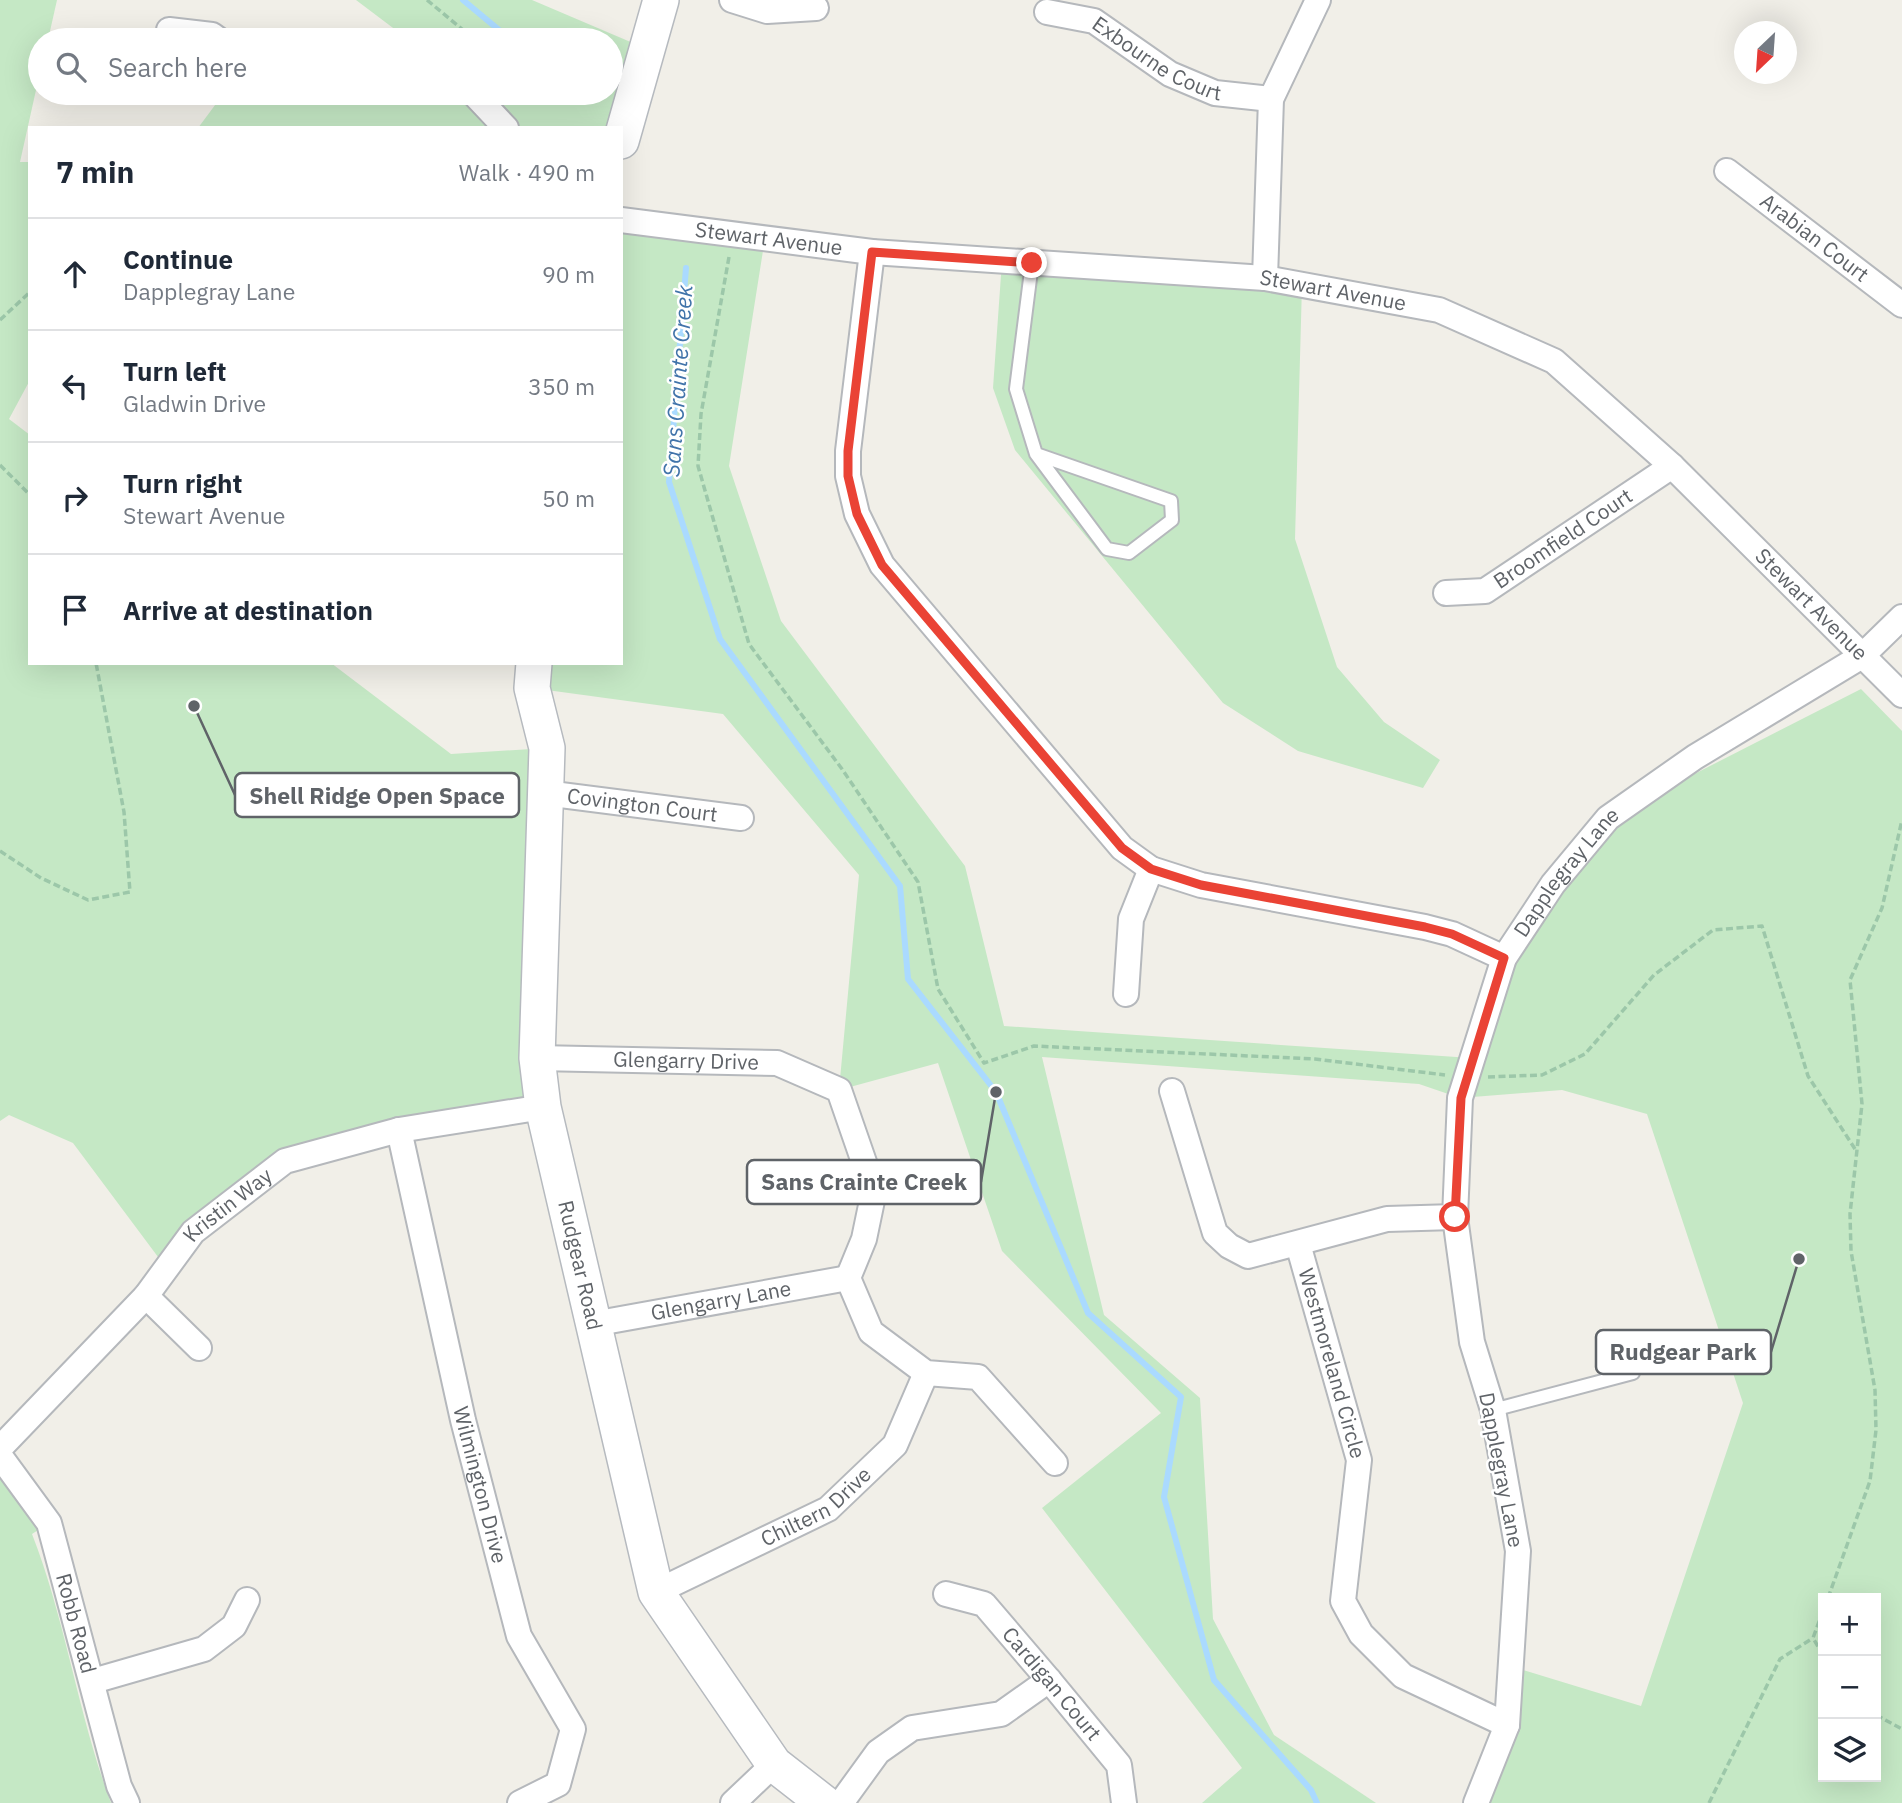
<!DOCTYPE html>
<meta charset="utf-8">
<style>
body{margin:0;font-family:"IBM Plex Sans",sans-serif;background:#f2f2f3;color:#1f2937}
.controls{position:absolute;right:21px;bottom:21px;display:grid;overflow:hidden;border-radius:0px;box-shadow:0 7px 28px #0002}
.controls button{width:63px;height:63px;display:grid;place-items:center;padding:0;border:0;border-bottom:2px solid #e0e1e3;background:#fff;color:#1f2937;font:35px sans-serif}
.compass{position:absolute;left:1734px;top:21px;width:63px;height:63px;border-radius:50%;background:#fff;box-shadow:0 7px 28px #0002;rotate:205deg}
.stop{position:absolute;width:21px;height:21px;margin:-16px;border:5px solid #ea4335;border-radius:50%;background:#fff}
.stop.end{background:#ea4335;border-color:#fff;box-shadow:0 2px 7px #0008}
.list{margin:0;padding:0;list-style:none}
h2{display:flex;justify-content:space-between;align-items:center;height:91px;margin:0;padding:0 28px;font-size:30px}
h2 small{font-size:23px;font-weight:400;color:#747a83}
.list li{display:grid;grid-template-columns:46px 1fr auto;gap:21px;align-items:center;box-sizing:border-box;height:112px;padding:0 28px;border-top:2px solid #e0e1e3}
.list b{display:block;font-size:26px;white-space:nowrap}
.list p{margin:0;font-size:23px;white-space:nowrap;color:#747a83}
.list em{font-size:23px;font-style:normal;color:#747a83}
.icon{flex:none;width:38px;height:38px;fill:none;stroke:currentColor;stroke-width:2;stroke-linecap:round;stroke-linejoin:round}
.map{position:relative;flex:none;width:1902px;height:1803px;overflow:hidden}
.search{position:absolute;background:#fff;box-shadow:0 7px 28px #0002;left:28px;top:28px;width:595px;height:77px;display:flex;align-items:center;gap:18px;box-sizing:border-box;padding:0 24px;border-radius:38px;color:#747a83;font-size:26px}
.panel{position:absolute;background:#fff;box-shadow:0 7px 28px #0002;left:28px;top:126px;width:595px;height:539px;border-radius:0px}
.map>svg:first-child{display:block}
.green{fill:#c5e8c5;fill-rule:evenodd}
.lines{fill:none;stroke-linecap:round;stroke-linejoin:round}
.stream{stroke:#aadaff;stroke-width:6}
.lane-casing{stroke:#b5b8bc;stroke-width:16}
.street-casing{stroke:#b5b8bc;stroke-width:28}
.secondary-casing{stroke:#b6babf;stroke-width:38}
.path{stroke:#9cc7a9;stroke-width:3.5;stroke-dasharray:7 3.5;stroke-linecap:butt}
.lane{stroke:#fff;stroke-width:12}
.street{stroke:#fff;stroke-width:24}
.secondary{stroke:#fff;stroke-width:35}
.route{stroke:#ea4335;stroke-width:9}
.labels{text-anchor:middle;stroke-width:5;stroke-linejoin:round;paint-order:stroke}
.street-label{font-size:21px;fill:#5f6368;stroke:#fff}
.water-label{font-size:23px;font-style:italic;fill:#4174aa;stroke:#fff}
.leader{fill:none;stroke:#5f6368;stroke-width:2.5}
.callout-dot{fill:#5f6368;stroke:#fff;stroke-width:2.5}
.callout{fill:#fff;stroke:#5f6368;stroke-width:2.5}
.callout-label{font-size:23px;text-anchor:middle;font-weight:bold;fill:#5f6368}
</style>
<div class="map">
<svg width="1902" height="1803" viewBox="0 0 1902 1803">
<rect width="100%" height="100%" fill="#f1efe8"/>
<!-- green -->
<path class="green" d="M0 0H57L48 40H40V72L20 162H30V380L9 419 30 435V663H331L451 754 547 748 543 1107 285 1161 167 1269 73 1143 9 1115 0 1121Z
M356 0H532L647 49 621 128H198L224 93H611V40H409Z
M621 220 765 238 729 466 781 621 965 866 1004 1026 1471 1058 1504 958 1608 818 1861 689 1902 731V1803H1476L1513 1667 1641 1706 1743 1403 1647 1114 1562 1090 1460 1098 1419 1084 1042 1057 1104 1315 1200 1398 1213 1619 1274 1735 1376 1803H1202L1242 1768 1042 1508 1161 1413 1002 1251 938 1063 839 1090 859 875 723 714 532 688 534 663H621ZM1823 1598H1876V1777H1823Z
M1002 261 1302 285 1295 539 1337 667 1384 722 1440 760 1423 788 1298 751 1223 703 1015 450 993 388Z
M0 1456 49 1523 32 1534C66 1621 78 1715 111 1803H0Z"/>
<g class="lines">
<!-- stream -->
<path class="stream" d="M463 0 511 40
M686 268 669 482 720 639 900 886 908 979 996 1092 1088 1313 1181 1397 1164 1497 1214 1680 1311 1790 1317 1803"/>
<!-- lane casing -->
<g class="lane-casing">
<path id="lane" d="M1032 263 1016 389 1036 454 1107 549 1129 553 1172 520 1171 501 1036 454
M1493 1410 1633 1373"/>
</g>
<!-- street casing -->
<g class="street-casing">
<g id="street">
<path d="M732 0 767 11 816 8"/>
<path id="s1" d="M1047 12 1094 21 1170 74 1215 93 1271 99"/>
<path d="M169 30 212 35 219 40"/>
<path d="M473 93 506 128"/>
<path id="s2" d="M1727 171 1902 305"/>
<path id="s3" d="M621 220 872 252 1265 278 1439 310 1554 361 1672 466 1902 695"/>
<path d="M872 252 848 451V476L857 514 882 565 1122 848 1151 869 1201 885 1425 927 1452 934 1504 958"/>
<path d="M1265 278 1271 99 1318 0"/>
<path id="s4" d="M1446 593 1485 591 1672 466"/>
<path id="s5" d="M545 793 741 818"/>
<path d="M1126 994 1131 919 1151 869"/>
<path id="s6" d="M537 1058 777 1063 839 1090 874 1191 864 1239 848 1278 871 1332 926 1373 978 1377 1055 1463"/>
<path d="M1172 1091 1215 1233 1229 1246 1248 1256 1387 1219 1455 1217"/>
<path id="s7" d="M399 1130 463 1420 519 1636 573 1729 558 1784 520 1803"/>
<path id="s8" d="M1298 1244 1359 1460 1343 1601 1361 1634 1403 1676 1507 1725"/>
<path d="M146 1296 199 1348"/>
<path id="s9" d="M593 1324 848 1278"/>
<path id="s10" d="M0 1448 146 1296 193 1232 285 1161 399 1130 543 1107"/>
<path id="s11" d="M0 1456 49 1523 119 1786 127 1803"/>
<path id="s12" d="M656 1592 828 1509 895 1445 926 1373"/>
<path id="s13" d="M946 1594 984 1604 1049 1680 1119 1765 1124 1803"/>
<path d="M93 1681 204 1649 234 1626 247 1600"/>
<path d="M733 1803 774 1764"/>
<path d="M841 1803 878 1752 912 1728 1001 1714 1049 1680"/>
<path id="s14" d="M1476 1803 1507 1725 1518 1551 1493 1410 1472 1342 1455 1217 1460 1098 1504 958 1553 884 1608 818 1695 757 1862 656 1902 617"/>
</g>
</g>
<!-- secondary casing -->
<g class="secondary-casing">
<g id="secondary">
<path d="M621 141 661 0"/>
<path id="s15" d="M534 663 532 688 547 748 537 1058 543 1107 656 1592 774 1764 824 1803"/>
</g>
</g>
<!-- path -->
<path class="path" d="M427 0 475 40
M729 257 701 414 698 466 749 644 842 769 918 882 938 989 984 1063 1034 1046 1315 1059 1445 1075
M0 320 30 292
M0 465 30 495
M0 851 41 878 88 900 130 892 124 812 96 663
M1488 1077 1542 1075 1585 1054 1654 975 1713 930 1762 926 1808 1076 1855 1149
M1828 1598 1870 1481 1876 1430 1875 1390 1851 1251 1850 1214 1862 1104 1850 980 1882 908 1902 820
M1823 1611 1813 1638 1823 1655
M1876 1715 1902 1729
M1709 1803 1780 1659 1813 1638"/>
<!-- lane -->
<use href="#lane" class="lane"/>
<!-- street -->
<use href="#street" class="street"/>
<!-- secondary -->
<use href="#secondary" class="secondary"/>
</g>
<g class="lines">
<!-- route -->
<path class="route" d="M1032 263 872 252 848 451V476L857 514 882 565 1122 848 1151 869 1201 885 1425 927 1452 934 1504 958 1461 1098 1455 1217"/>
</g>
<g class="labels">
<!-- street labels -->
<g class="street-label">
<text dy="7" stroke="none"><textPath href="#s1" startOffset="122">Exbourne Court</textPath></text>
<text dy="7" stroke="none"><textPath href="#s2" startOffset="110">Arabian Court</textPath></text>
<text dy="7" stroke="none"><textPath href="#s3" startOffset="149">Stewart Avenue</textPath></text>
<text dy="7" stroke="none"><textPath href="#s3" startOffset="716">Stewart Avenue</textPath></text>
<text dy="7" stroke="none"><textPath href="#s4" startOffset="133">Broomfield Court</textPath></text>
<text dy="7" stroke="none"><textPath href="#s3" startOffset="1304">Stewart Avenue</textPath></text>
<text dy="7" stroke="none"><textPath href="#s5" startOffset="98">Covington Court</textPath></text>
<text dy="7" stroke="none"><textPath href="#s14" startOffset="971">Dapplegray Lane</textPath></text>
<text dy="7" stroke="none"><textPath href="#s6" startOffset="149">Glengarry Drive</textPath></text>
<text dy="7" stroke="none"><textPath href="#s10" startOffset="334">Kristin Way</textPath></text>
<text dy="7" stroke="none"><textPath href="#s15" startOffset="609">Rudgear Road</textPath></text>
<text dy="7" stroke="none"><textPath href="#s9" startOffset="130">Glengarry Lane</textPath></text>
<text dy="7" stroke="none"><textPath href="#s8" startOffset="124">Westmoreland Circle</textPath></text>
<text transform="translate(1501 1470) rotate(79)" y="7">Dapplegray Lane</text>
<text dy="7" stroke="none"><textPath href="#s7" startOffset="364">Wilmington Drive</textPath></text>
<text dy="7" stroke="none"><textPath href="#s12" startOffset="182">Chiltern Drive</textPath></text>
<text dy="7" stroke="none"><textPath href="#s11" startOffset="187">Robb Road</textPath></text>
<text dy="7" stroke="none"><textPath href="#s13" startOffset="144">Cardigan Court</textPath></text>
</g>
<!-- water labels -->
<g class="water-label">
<text transform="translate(678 381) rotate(-86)" y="8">Sans Crainte Creek</text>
</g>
</g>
<!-- callouts -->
<path class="leader" d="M194 706L235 795M996 1092L981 1182M1799 1259L1771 1352"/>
<g class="callout-dot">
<circle cx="194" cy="706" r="7"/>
<circle cx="996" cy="1092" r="7"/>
<circle cx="1799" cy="1259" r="7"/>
</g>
<g class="callout">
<rect x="235" y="773" width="284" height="44" rx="7"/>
<rect x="747" y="1160" width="234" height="44" rx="7"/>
<rect x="1596" y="1330" width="175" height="44" rx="7"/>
</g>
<g class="callout-label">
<text x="377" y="804">Shell Ridge Open Space</text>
<text x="864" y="1190">Sans Crainte Creek</text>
<text x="1683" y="1360">Rudgear Park</text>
</g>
</svg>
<div class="controls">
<button>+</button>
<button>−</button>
<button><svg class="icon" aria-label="layers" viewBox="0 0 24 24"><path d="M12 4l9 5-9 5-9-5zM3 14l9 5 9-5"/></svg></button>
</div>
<svg class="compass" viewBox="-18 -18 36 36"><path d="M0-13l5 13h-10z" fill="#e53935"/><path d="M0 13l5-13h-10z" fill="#747a83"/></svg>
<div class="stop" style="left:1455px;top:1217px"></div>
<div class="stop end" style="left:1032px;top:263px"></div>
<div class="search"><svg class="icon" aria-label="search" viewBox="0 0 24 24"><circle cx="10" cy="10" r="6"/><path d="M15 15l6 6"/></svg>Search here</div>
<section class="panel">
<h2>7 min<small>Walk · 490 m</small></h2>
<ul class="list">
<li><svg class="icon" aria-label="ahead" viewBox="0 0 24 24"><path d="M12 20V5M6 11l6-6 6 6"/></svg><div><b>Continue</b><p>Dapplegray Lane</p></div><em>90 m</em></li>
<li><svg class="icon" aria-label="left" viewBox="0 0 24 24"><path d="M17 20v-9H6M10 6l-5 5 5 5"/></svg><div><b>Turn left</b><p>Gladwin Drive</p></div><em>350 m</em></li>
<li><svg class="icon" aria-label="right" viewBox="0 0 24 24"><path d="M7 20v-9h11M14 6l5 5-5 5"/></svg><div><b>Turn right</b><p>Stewart Avenue</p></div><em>50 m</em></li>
<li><svg class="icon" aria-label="arrive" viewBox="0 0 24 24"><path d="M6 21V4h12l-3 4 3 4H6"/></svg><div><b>Arrive at destination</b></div></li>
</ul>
</section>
</div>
